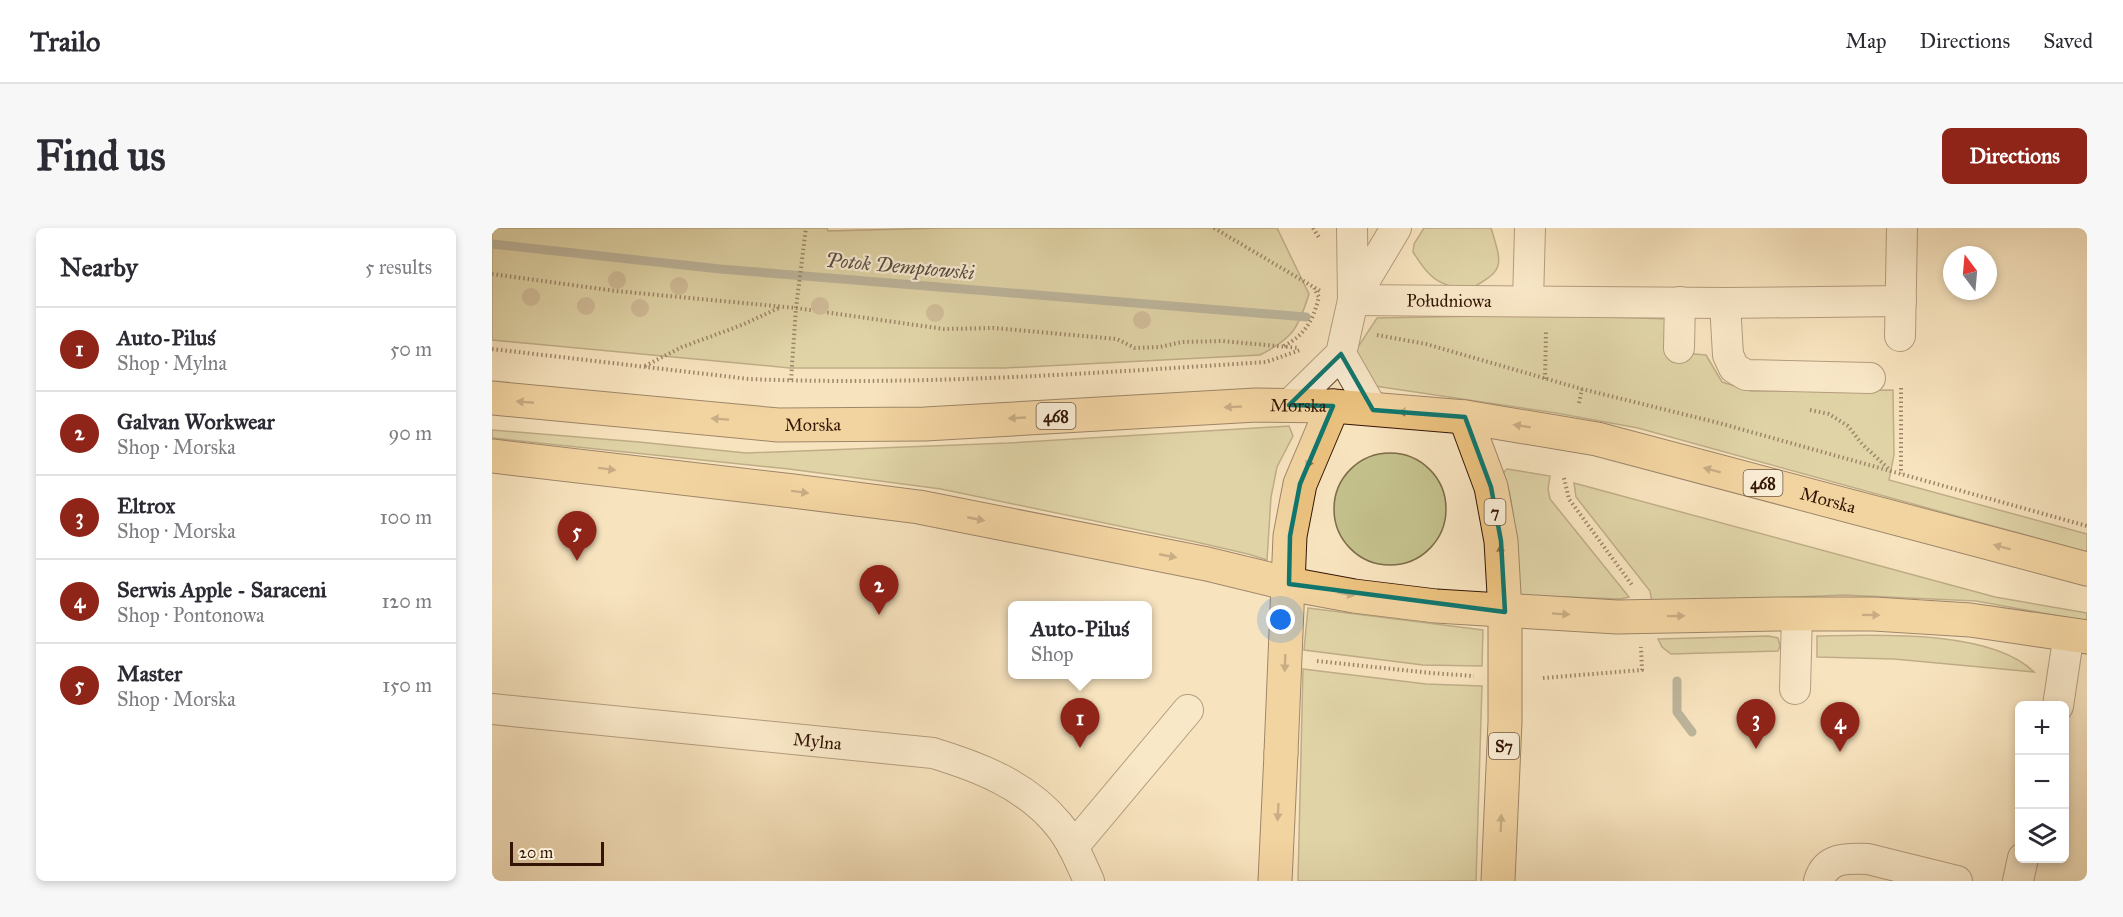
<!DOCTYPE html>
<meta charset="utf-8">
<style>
body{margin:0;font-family:"IM FELL Great Primer",serif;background:#f7f7f7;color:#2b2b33}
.controls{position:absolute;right:18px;bottom:18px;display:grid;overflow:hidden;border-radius:9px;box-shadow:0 3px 9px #0003}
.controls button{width:54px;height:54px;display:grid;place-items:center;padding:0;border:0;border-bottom:2px solid #e1e1e2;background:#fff;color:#2b2b33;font:30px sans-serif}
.compass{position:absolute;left:1451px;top:18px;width:54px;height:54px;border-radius:50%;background:#fff;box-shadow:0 3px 9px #0003;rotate:344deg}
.scale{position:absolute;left:18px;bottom:15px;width:94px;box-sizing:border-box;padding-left:6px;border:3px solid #331505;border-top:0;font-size:16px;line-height:21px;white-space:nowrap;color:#331505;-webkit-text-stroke:4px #faedd5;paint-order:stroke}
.you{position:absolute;left:789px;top:392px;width:21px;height:21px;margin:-15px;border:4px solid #fff;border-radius:50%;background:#1a73e8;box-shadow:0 0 0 9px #1a73e833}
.badge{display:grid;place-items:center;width:39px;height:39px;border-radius:50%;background:#8f2418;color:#fff;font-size:20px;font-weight:700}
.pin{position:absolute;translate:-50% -50px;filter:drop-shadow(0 2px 3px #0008)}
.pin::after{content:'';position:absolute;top:32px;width:21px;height:18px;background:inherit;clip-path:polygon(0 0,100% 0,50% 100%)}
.popup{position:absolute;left:516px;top:373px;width:144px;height:78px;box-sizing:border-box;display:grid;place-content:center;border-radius:9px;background:#fff;filter:drop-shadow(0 2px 4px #0005);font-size:20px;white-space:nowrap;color:#7c7c81}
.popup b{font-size:22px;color:#2b2b33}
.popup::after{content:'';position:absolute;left:50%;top:100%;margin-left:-12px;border:12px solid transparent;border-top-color:#fff}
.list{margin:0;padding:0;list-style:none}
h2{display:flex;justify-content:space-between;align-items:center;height:78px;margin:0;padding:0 24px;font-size:26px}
h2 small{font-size:20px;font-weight:400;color:#7c7c81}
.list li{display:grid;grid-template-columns:39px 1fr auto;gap:18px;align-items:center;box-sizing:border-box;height:84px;padding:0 24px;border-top:2px solid #e1e1e2}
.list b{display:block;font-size:22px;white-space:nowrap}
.list p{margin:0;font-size:20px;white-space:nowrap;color:#7c7c81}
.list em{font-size:20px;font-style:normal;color:#7c7c81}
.icon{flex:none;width:33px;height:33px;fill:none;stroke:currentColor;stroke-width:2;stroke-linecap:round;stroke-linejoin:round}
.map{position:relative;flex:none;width:1595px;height:653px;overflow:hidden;border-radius:9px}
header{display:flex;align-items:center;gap:36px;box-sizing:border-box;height:84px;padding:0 30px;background:#fff;border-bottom:2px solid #e1e1e2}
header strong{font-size:28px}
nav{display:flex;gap:33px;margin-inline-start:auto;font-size:21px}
.intro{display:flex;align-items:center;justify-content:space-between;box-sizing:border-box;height:144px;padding:0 36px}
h1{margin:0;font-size:42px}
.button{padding:15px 27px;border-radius:9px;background:#8f2418;color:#fff;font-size:21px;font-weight:700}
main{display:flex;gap:36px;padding:0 36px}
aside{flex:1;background:#fff;border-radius:9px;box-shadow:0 3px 9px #0003}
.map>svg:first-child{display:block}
.green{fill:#c4c18c;stroke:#7c6b48;stroke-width:1.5}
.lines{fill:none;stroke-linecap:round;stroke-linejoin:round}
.stream{stroke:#747a71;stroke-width:9}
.minor-casing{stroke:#644833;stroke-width:32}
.major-casing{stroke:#331505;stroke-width:35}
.highway-casing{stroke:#331505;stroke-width:35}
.path{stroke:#331505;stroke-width:4;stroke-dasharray:1.5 3;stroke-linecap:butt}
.minor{stroke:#faedd5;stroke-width:30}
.major{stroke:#ecc27f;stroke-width:33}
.highway{stroke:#ecc27f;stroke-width:33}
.tree{fill:#a38e6f}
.oneway{fill:#906c42}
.marked{fill:none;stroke:#0f766e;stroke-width:4.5;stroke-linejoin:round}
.labels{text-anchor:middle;stroke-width:4.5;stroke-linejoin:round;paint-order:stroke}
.shield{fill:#faedd5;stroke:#6f5643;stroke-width:1.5}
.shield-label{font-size:16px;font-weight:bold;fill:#331505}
.street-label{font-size:18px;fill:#331505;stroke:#faedd5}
.water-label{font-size:20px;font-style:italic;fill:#595044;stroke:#faedd5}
</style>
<header>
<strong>Trailo</strong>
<nav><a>Map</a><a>Directions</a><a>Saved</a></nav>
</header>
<div class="intro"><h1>Find us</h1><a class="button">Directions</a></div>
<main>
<aside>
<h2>Nearby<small>5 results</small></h2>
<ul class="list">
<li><span class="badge">1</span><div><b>Auto-Piluś</b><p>Shop · Mylna</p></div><em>50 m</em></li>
<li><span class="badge">2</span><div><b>Galvan Workwear</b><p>Shop · Morska</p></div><em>90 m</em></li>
<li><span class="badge">3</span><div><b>Eltrox</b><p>Shop · Morska</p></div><em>100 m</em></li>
<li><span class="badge">4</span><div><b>Serwis Apple - Saraceni</b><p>Shop · Pontonowa</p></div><em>120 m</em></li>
<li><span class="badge">5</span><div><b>Master</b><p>Shop · Morska</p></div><em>150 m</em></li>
</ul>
</aside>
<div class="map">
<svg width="1595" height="653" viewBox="0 0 1595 653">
<rect width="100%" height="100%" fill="#f7e3be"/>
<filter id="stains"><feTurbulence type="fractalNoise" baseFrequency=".00333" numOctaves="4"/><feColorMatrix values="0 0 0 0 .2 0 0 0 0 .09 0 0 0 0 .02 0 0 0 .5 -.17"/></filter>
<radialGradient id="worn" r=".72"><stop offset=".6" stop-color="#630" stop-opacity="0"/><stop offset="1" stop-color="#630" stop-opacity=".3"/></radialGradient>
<!-- green -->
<path class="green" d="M0 0H335L336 3 450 0H785L817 66C806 101 801 110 768 127L512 140H298L0 112Z
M932 0H999C1011 39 1013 42 976 62 945 57 937 50 921 24L922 16Z
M1044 87 1178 91 1179 124 1214 127 1230 154 1259 163 1401 162 1402 227 1397 252 1595 306V324L1146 200 1064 185 883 158 877 153 864 122 885 90Z
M797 198 801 208 785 239 779 269 775 332 756 326 704 314 449 261 297 241 0 210V202L147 214 254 225 516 215Z
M842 281a56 56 0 1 1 112 0a56 56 0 1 1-112 0Z
M1015 241 1058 248 1056 261 1058 271 1137 369 1128 371 1021 367C1021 326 1027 283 1011 245Z
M1082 255 1503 369 1595 385V393L1484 373 1351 367 1160 375 1158 363 1084 269Z
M816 380 991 402 990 438 931 437 812 422Z
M1276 408 1286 410 1288 418 1286 423 1179 426 1170 419 1166 411Z
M1325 408C1384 407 1499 401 1542 444L1402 431 1325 429Z
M811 441 934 456 990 458 984 653H806Z"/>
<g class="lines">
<!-- stream -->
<path class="stream" d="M0 16 228 41 814 89
M1185 453V484L1200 504"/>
<!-- minor casing -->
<g class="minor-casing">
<g id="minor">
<path id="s1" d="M861 72 1233 75 1409 73"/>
<path d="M861 72 904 0"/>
<path d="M1036 73 1038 0"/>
<path d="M1233 75 1236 127 1242 140 1254 147 1378 150"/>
<path d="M1408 108 1410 0"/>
<path d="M1187 120 1188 74"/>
<path d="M849 126 881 182"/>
<path d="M797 177 849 126 861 72 860 0"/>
<path d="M1303 461 1305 386"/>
<path d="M1566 478 1577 405"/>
<path id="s2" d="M0 481 441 525C487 539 534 557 566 596 580 613 588 633 597 653"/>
<path d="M581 619 696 482"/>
<path d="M1327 653C1334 629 1355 630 1376 631L1465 653"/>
<path d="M1526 653 1531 630"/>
</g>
</g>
<!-- major casing -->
<g class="major-casing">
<g id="major">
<path id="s3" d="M0 170 286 197 433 196 764 177 841 178 973 189 1105 211 1595 341"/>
<path d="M973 189 999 259 1009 313 1013 384V494L1006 653"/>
<path d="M0 228 301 263 427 279 715 336 797 356 862 368 944 378 1125 389 1286 386H1382L1478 392 1595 409"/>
<path d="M789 525 798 308 808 256 841 178"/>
</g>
</g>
<!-- highway casing -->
<g class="highway-casing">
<path id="highway" d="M783 653 789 525"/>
</g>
<!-- path -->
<path class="path" d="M722 0 830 64
M821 0 828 11
M0 46 124 63 304 80 452 101 502 100 625 111 643 120 668 119 690 114 730 113 807 120
M885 107 934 116 1090 161 1227 195 1595 298
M792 118C814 106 821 92 827 69L822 60
M0 121 257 151C430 158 602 145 774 134L808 122
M153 138 190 119 250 97 289 79
M1053 151 1054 103
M299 152 304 80 314 0
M1409 160V246
M1087 175 1090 161
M1318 182 1337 186 1356 198 1370 216 1399 243
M1072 250 1077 271 1140 357
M825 433 939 445 982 448
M1051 450 1150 442 1149 419"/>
<!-- minor -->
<use href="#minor" class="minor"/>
<!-- major -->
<use href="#major" class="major"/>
<!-- highway -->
<use href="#highway" class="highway"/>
</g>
<!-- trees -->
<g class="tree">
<circle cx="125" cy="52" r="9"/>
<circle cx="187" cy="58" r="9"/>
<circle cx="39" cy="69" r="9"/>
<circle cx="94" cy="78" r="9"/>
<circle cx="328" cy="78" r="9"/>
<circle cx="148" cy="80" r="9"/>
<circle cx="443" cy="85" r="9"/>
<circle cx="650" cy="92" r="9"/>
</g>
<!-- one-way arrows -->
<defs><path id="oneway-solid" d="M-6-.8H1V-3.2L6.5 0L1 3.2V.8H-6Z" transform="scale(1.5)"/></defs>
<g class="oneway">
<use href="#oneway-solid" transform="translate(33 174) rotate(-175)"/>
<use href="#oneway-solid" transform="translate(741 179) rotate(177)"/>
<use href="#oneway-solid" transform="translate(915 184) rotate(-175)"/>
<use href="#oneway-solid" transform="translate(525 190) rotate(177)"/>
<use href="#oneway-solid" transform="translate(228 191) rotate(-175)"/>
<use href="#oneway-solid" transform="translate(1030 198) rotate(-171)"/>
<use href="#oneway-solid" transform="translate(818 232) rotate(113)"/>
<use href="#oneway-solid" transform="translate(115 241) rotate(7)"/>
<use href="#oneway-solid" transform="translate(1220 242) rotate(-165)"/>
<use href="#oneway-solid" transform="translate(308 264) rotate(7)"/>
<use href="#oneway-solid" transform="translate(484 291) rotate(11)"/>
<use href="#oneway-solid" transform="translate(1510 319) rotate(-165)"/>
<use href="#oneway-solid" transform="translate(1009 325) rotate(-93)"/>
<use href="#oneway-solid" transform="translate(676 328) rotate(11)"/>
<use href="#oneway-solid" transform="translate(854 366) rotate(10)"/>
<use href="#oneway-solid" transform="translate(1069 386) rotate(3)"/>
<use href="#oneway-solid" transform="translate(1379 387) rotate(1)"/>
<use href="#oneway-solid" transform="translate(1184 388) rotate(-1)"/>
<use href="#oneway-solid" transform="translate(793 435) rotate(92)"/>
<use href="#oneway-solid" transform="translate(786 584) rotate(93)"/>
<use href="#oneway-solid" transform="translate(1009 595) rotate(-88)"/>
</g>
<!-- marked area -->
<path d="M0 0H1595V653H0ZM849 126 881 182 973 189 999 259 1009 313 1013 384 797 356 798 308 808 256 841 178 797 177Z" fill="#f7e3be" fill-opacity=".55" fill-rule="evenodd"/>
<path class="marked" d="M849 126 881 182 973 189 999 259 1009 313 1013 384 797 356 798 308 808 256 841 178 797 177Z"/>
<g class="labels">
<!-- shield labels -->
<g class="shield">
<rect x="544.5" y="175" width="39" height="26" rx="4.5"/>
<rect x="1251.5" y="242" width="39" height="26" rx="4.5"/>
<rect x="992.5" y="271" width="21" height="26" rx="4.5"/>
<rect x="997" y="505" width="30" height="26" rx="4.5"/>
</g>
<g class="shield-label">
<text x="564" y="194">468</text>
<text x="1271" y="261">468</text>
<text x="1003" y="290">7</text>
<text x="1012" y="524">S7</text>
</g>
<!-- street labels -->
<g class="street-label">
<text dy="6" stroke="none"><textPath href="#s1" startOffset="96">Południowa</textPath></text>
<text dy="6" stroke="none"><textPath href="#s3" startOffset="808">Morska</textPath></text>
<text dy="6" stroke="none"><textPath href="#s3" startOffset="322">Morska</textPath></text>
<text dy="6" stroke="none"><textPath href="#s3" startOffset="1348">Morska</textPath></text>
<text dy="6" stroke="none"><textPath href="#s2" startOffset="327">Mylna</textPath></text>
</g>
<!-- water labels -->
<g class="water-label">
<text transform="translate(408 38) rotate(5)" y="7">Potok Demptowski</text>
</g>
</g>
<rect width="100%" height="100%" filter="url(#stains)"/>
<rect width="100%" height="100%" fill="url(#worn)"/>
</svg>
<div class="controls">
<button>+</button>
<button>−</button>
<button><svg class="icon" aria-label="layers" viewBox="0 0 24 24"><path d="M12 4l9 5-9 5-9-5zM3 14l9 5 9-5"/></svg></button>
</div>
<svg class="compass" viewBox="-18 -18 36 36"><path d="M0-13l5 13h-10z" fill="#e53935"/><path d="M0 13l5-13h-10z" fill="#7c7c81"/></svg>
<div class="scale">20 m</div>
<div class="you"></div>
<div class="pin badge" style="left:588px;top:520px">1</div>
<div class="popup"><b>Auto-Piluś</b>Shop</div>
<div class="pin badge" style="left:387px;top:387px">2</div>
<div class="pin badge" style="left:1264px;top:521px">3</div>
<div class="pin badge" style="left:1348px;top:524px">4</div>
<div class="pin badge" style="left:85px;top:333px">5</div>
</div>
</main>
